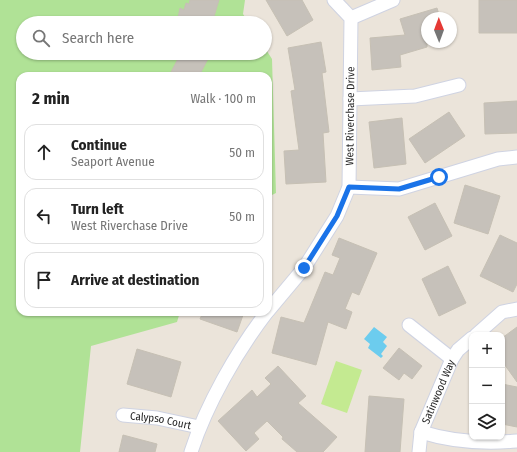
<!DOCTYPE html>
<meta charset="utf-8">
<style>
body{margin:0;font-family:"Fira Sans Condensed",sans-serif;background:#f6f6f6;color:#222}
.controls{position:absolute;right:12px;bottom:12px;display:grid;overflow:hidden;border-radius:8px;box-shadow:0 1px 3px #0004}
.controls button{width:36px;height:36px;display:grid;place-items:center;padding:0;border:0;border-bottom:1px solid #e0e0e0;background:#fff;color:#222;font:20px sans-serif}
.compass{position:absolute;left:421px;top:12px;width:36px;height:36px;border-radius:50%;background:#fff;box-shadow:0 1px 3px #0004;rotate:359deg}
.stop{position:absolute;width:12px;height:12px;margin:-9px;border:3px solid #1a73e8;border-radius:50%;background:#fff}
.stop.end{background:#1a73e8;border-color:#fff;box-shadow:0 1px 4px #0008}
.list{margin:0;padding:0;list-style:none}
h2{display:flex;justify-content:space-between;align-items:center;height:52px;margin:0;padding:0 16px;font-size:17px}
h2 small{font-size:13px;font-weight:400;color:#767676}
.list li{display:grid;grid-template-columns:26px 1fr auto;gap:12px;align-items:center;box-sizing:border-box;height:56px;margin:0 8px 8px;padding:0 8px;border:1px solid #e0e0e0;border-radius:12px}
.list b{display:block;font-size:15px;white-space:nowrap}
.list p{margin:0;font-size:13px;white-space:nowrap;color:#767676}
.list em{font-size:13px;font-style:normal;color:#767676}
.icon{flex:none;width:22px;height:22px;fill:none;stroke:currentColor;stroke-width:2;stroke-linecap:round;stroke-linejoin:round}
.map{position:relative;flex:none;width:517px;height:452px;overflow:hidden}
.search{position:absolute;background:#fff;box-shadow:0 1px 3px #0004;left:16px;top:16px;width:256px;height:44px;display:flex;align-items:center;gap:10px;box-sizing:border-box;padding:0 14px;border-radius:22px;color:#767676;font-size:15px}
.panel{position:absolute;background:#fff;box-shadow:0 1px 3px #0004;left:16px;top:72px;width:256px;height:244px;border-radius:12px}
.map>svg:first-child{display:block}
.green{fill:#b0e296}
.pitch{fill:#c4ea91}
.water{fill:#6cccee}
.building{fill:#c6c1ba;stroke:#c6c0b4}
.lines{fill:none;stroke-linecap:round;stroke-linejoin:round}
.minor-casing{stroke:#cfd3e2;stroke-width:15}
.minor{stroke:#fff;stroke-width:13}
.route{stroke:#1a73e8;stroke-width:5}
.labels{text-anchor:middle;stroke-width:3.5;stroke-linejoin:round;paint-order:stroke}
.street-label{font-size:11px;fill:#292929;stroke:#fff}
</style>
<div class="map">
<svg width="517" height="452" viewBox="0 0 517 452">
<rect width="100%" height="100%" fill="#ebe4da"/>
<!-- green -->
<path class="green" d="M0 0H245L243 14 249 23H23V53H265V48L272 59 276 193 268 197V76H20V312H180L177 322 91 346 80 452H0Z"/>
<!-- pitch -->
<path class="pitch" d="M336 361 362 370 347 413 321 404Z"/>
<!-- water -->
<path class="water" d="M374 327 387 337 383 342 387 346 381 354 383 356 381 358 368 348 370 344 364 339Z"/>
<!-- building -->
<path class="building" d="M190 0H219L212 23H195L178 18 180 8 184 10 186 3 189 4Z
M266 0H302L313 20 287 36Z
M479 0H517V33H479Z
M437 8 440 18H427V47L400 55 401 67 372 70 370 38 405 35 400 19Z
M321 42 326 72 322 73 329 132 323 133 326 182 286 184 284 151 299 150 291 91 295 90 288 48Z
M181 53H211L199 76H169Z
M517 101V133L485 134 484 103Z
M449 112 465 136 425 163 409 139Z
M402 118 406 164 374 168 369 122Z
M465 185 500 196 488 234 454 223Z
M435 203 452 236 425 250 408 217Z
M500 235 517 243V284L513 292 480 276Z
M339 238 377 253 359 295 352 292 345 309 352 312 346 329 328 322 316 365 272 353 281 317 304 323 325 272 333 275 340 258 332 255Z
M448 266 466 303 439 316 422 279Z
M203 312H234L243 315 237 332 200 319Z
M517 327V382L502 361V338Z
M399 348 422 366 412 379 404 373 399 380 383 368Z
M137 349 181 362 171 397 127 384Z
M278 366 306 396 298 403 337 437 323 452H297L282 439 283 437 267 421 254 433 259 439 246 451 218 421 252 390 257 397 271 384 265 378Z
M502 384 517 387V427L502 424Z
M369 396 404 399 400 452H365Z
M123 435 157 444 155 452H119Z"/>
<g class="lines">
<!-- minor casing -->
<g class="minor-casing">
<g id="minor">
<path d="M351 18 393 0"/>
<path d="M350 99 415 96 459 85"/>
<path d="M349 187 399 189 498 159 517 157"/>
<path id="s1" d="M268 311 304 268 337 216 349 187 351 18 334 0"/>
<path d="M409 325 452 359"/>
<path d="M476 335 502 312 517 309"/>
<path id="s2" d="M123 415 157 418 199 427"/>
<path d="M421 432C453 442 484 444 517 441"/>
<path d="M191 452C206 405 237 351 267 312"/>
<path id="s3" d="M419 452 421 432 452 359 458 350 472 338"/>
</g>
</g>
<!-- minor -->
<use href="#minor" class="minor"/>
</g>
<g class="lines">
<!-- route -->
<path class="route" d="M304 268 337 216 349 187 399 189 439 177"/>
</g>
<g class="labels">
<!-- street labels -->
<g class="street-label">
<text dy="4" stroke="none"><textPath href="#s1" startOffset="220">West Riverchase Drive</textPath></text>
<text dy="4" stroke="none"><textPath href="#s3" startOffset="64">Satinwood Way</textPath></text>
<text dy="4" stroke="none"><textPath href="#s2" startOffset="38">Calypso Court</textPath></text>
</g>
</g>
</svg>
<div class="controls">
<button>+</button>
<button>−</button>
<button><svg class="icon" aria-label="layers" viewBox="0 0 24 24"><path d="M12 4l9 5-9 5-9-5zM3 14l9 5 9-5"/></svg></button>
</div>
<svg class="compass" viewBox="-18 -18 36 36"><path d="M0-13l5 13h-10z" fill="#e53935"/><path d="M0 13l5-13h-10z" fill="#767676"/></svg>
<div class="stop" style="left:439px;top:177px"></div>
<div class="stop end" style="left:304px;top:268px"></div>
<div class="search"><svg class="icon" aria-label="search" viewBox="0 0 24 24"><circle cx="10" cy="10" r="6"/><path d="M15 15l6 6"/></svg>Search here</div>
<section class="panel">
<h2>2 min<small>Walk · 100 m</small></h2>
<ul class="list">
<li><svg class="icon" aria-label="ahead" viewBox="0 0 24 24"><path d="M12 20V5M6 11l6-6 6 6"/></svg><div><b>Continue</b><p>Seaport Avenue</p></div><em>50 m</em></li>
<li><svg class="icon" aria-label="left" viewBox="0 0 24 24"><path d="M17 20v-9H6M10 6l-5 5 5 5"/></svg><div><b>Turn left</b><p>West Riverchase Drive</p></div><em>50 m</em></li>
<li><svg class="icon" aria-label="arrive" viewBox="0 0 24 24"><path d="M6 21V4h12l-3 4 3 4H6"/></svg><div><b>Arrive at destination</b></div></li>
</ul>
</section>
</div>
